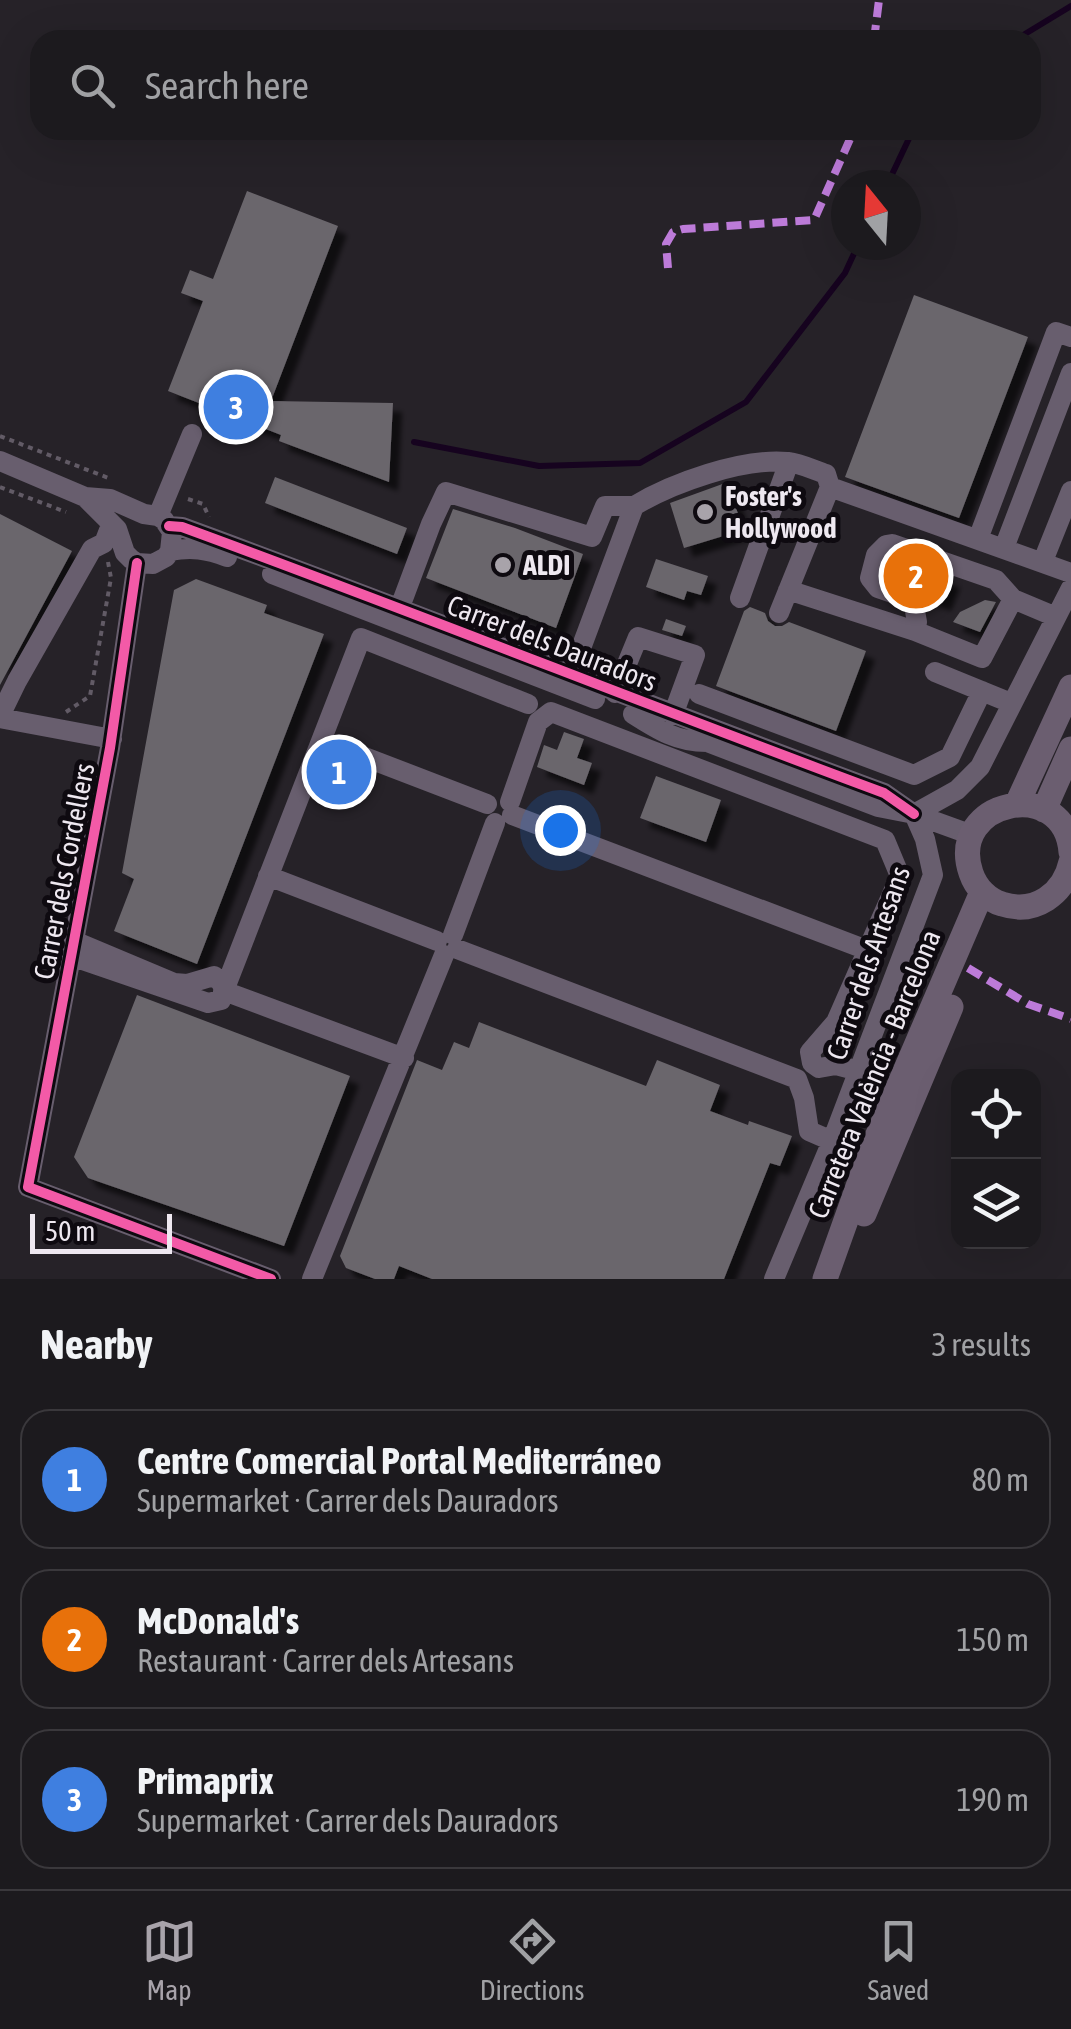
<!DOCTYPE html>
<meta charset="utf-8">
<style>
body{margin:0;font-family:"Asap Condensed",sans-serif;background:#29272b;color:#f1f3f6}
.controls{position:absolute;right:30px;bottom:30px;display:grid;overflow:hidden;border-radius:20px;box-shadow:0 10px 40px #0002}
.controls button{width:90px;height:90px;display:grid;place-items:center;padding:0;border:0;border-bottom:2px solid #3a383c;background:#1c1a1e;color:#f1f3f6;font:50px sans-serif}
.compass{position:absolute;left:831px;top:170px;width:90px;height:90px;border-radius:50%;background:#1c1a1e;box-shadow:0 10px 40px #0002;rotate:342deg}
.scale{position:absolute;left:30px;bottom:25px;width:142px;box-sizing:border-box;padding-left:10px;border:5px solid #eee8f0;border-top:0;font-size:28px;line-height:35px;white-space:nowrap;color:#eee8f0;-webkit-text-stroke:8px #0e0a10;paint-order:stroke}
.you{position:absolute;left:560px;top:830px;width:35px;height:35px;margin:-25px;border:8px solid #fff;border-radius:50%;background:#1a73e8;box-shadow:0 0 0 15px #1a73e833}
.badge{display:grid;place-items:center;width:65px;height:65px;border-radius:50%;background:#a8a3aa;color:#fff;font-size:32px;font-weight:700}
.pin{position:absolute;translate:-50% -50%;border:5px solid #fff;box-shadow:0 2px 10px #0006}
.list{margin:0;padding:0;list-style:none}
h2{display:flex;justify-content:space-between;align-items:center;height:130px;margin:0;padding:0 40px;font-size:42px}
h2 small{font-size:32px;font-weight:400;color:#a0a1a4}
.list li{display:grid;grid-template-columns:65px 1fr auto;gap:30px;align-items:center;box-sizing:border-box;height:140px;margin:0 20px 20px;padding:0 20px;border:2px solid #3a383c;border-radius:30px}
.list b{display:block;font-size:38px;white-space:nowrap}
.list p{margin:0;font-size:32px;white-space:nowrap;color:#a0a1a4}
.list em{font-size:32px;font-style:normal;color:#a0a1a4}
.icon{flex:none;width:55px;height:55px;fill:none;stroke:currentColor;stroke-width:2;stroke-linecap:round;stroke-linejoin:round}
.map{position:relative;flex:none;width:1071px;height:1279px;overflow:hidden}
.search{position:absolute;background:#1c1a1e;box-shadow:0 10px 40px #0002;left:30px;right:30px;top:30px;height:110px;display:flex;align-items:center;gap:25px;box-sizing:border-box;padding:0 35px;border-radius:30px;color:#a0a1a4;font-size:38px}
.sheet{height:610px;background:#1c1a1e}
nav{display:flex;justify-content:space-around;align-items:center;box-sizing:border-box;height:140px;border-top:2px solid #3a383c;background:#1c1a1e;font-size:28px;color:#a0a1a4}
nav a{display:grid;justify-items:center;gap:5px}
nav .on{color:#a8a3aa}
.map>svg:first-child{display:block}
.lines{fill:none;stroke-linecap:round;stroke-linejoin:round}
.stream{stroke:#16031f;stroke-width:6}
.building{fill:#6a666c;filter:url(#shadow)}
.path{stroke:#625b66;stroke-width:4;stroke-dasharray:5 5;stroke-linecap:butt}
.minor{stroke:#685e6e;stroke-width:20}
.major{stroke:#6b5e70;stroke-width:25}
.quiet{stroke:#bd7bd9;stroke-width:8;stroke-dasharray:15 8;stroke-linecap:butt}
.cycleway-casing{stroke:#0e0a10;stroke-width:16}
.cycleway{stroke:#f35aa7;stroke-width:10}
.poi-dot{fill:#a8a3aa;stroke:#0e0a10;stroke-width:4}
.labels{text-anchor:middle;stroke-width:10;stroke-linejoin:round;paint-order:stroke}
.poi-label{font-size:28px;font-weight:bold;fill:#eee8f0;stroke:#0e0a10;text-anchor:start}
.street-label{font-size:28px;fill:#eee8f0;stroke:#0e0a10}
</style>
<div class="map">
<svg width="1071" height="1279" viewBox="0 0 1071 1279">
<defs>
<filter id="shadow"><feDropShadow dx="9" dy="9" stdDeviation="2.5" flood-color="#0009"/></filter>
</defs>
<rect width="100%" height="100%" fill="#262228"/>
<g class="lines">
<!-- stream -->
<path class="stream" d="M1015 40 1071 6
M887 185 913 130
M414 442 539 466 640 463 746 402 845 273 858 245"/>
</g>
<!-- building -->
<path class="building" d="M247 191 338 226 271 401 393 403 389 482 279 441 281 435 168 391 203 301 181 293 190 270 213 279Z
M914 295 1028 337 959 518 845 477Z
M275 477 407 528 397 554 265 503Z
M728 482 743 530 684 548 670 503Z
M453 509 515 528 583 554 556 628 426 578Z
M0 514 72 551 0 685Z
M656 559 708 576 701 595 687 591 684 600 646 587Z
M892 559 951 579 942 602 926 596 917 587 886 576 888 562Z
M196 579 267 605 264 613 324 634 197 964 114 931 134 879 122 873 174 590Z
M985 600 996 602 980 632 953 622 960 612Z
M750 607 765 613 768 621 775 626H782L789 622 866 651 836 731 716 686 744 611Z
M666 619 686 626 682 636 662 630Z
M564 732 584 739 577 758 592 763 584 785 537 767 544 745 557 750Z
M656 776 721 800 706 842 640 818Z
M137 995 350 1076 284 1246 88 1178 74 1157Z
M479 1022 646 1086 657 1060 720 1085 710 1111 748 1125 749 1121 792 1136 780 1166 770 1163 724 1279H432L399 1266 394 1279H375L346 1268 340 1256 417 1060 442 1070 454 1042 469 1048Z"/>
<g class="lines">
<!-- path -->
<path class="path" d="M0 436 111 479
M0 487 66 512
M188 499 203 504 209 517
M66 712 90 696 111 578 108 562"/>
<!-- minor -->
<path class="minor" d="M0 461 85 497 110 499 144 514 158 516 164 520 172 532 170 551 166 557 153 564 137 563 131 559 125 553 117 529 85 497
M830 487 1071 573
M158 516 192 434
M169 526 182 527C417 613 649 706 884 793L914 814
M978 539 1056 332 1071 337
M1004 548 1071 373
M170 551C191 547 207 549 227 557
M1043 561 1071 491
M137 563 110 748 28 1187 271 1279
M272 574 595 699
M788 590 915 631 982 658 1013 599
M740 598 789 462
M400 607 431 524 446 492 592 537 605 506H634
M915 631 917 622 913 600 878 588 870 578 876 555 886 545 892 544 996 580 1013 599 1056 617
M935 672 1011 703
M571 675 634 506C672 483 742 458 787 462 800 463 814 470 826 474L830 487 779 613
M615 693 638 637 695 655 673 715
M699 694 914 775 950 757 982 691
M633 714C658 730 677 742 707 742L878 807 914 814 972 835
M0 716 17 681 92 549 104 543 111 525
M0 718 112 739
M323 741 487 804
M510 802 538 722 551 712 885 840 900 876 836 1022 810 1052 812 1063 819 1068 836 1065 859 1071
M914 814 957 790 980 767 1071 588
M512 815 867 950
M268 876 437 941
M453 935 495 823
M457 949 797 1079 804 1098 809 1131 832 1141
M71 956 208 1003 221 1000C225 989 224 983 214 976L187 984 174 983 74 941
M404 1058 224 991 361 638 528 704
M312 1279 444 955
M774 1279 832 1141 933 875 925 839 914 814"/>
<!-- major -->
<path class="major" d="M1017 804 1071 687
M1044 810 1071 749
M1071 852C1065 775 946 800 971 873 976 888 988 900 1002 904 1035 915 1064 894 1071 862
M864 1214 951 1007
M825 1279 870 1153 982 892"/>
<!-- quiet -->
<path class="quiet" d="M874 40 879 0
M668 268 666 244 673 232 683 229 814 220 854 130
M968 968 1028 1004 1071 1019"/>
<!-- cycleway casing -->
<g class="cycleway-casing">
<path id="cycleway" d="M169 526 182 527C417 613 649 706 884 793L914 814
M137 563 110 748 28 1187 271 1279"/>
</g>
<!-- cycleway -->
<use href="#cycleway" class="cycleway"/>
</g>
<!-- markers -->
<g class="poi-dot">
<circle cx="705" cy="512" r="10"/>
<circle cx="503" cy="565" r="10"/>
</g>
<g class="labels">
<!-- poi labels -->
<g class="poi-label">
<text x="725" y="506">Foster's<tspan x="725" dy="32">Hollywood</tspan></text>
<text x="523" y="575">ALDI</text>
</g>
<!-- street labels -->
<g class="street-label">
<text transform="translate(552 643) rotate(21)" y="10">Carrer dels Dauradors</text>
<text transform="translate(64 871) rotate(-79)" y="10">Carrer dels Cordellers</text>
<text transform="translate(868 963) rotate(-71)" y="10">Carrer dels Artesans</text>
<text transform="translate(874 1074) rotate(-68)" y="10">Carretera València - Barcelona</text>
</g>
</g>
</svg>
<div class="controls">
<button><svg class="icon" aria-label="locate" viewBox="0 0 24 24"><circle cx="12" cy="12" r="6"/><path d="M12 2v4M12 18v4M2 12h4M18 12h4"/></svg></button>
<button><svg class="icon" aria-label="layers" viewBox="0 0 24 24"><path d="M12 4l9 5-9 5-9-5zM3 14l9 5 9-5"/></svg></button>
</div>
<svg class="compass" viewBox="-18 -18 36 36"><path d="M0-13l5 13h-10z" fill="#e53935"/><path d="M0 13l5-13h-10z" fill="#a0a1a4"/></svg>
<div class="scale">50 m</div>
<div class="you"></div>
<div class="pin badge" style="left:339px;top:772px;background:#3f7fe0">1</div>
<div class="pin badge" style="left:916px;top:576px;background:#e8710a">2</div>
<div class="pin badge" style="left:236px;top:407px;background:#3f7fe0">3</div>
<div class="search"><svg class="icon" aria-label="search" viewBox="0 0 24 24"><circle cx="10" cy="10" r="6"/><path d="M15 15l6 6"/></svg>Search here</div>
</div>
<section class="sheet">
<h2>Nearby<small>3 results</small></h2>
<ul class="list">
<li><span class="badge" style="background:#3f7fe0">1</span><div><b>Centre Comercial Portal Mediterráneo</b><p>Supermarket · Carrer dels Dauradors</p></div><em>80 m</em></li>
<li><span class="badge" style="background:#e8710a">2</span><div><b>McDonald's</b><p>Restaurant · Carrer dels Artesans</p></div><em>150 m</em></li>
<li><span class="badge" style="background:#3f7fe0">3</span><div><b>Primaprix</b><p>Supermarket · Carrer dels Dauradors</p></div><em>190 m</em></li>
</ul>
</section>
<nav>
<a class="on"><svg class="icon" aria-label="map" viewBox="0 0 24 24"><path d="M3 6l6-2 6 2 6-2v14l-6 2-6-2-6 2zM9 4v14M15 6v14"/></svg>Map</a>
<a><svg class="icon" aria-label="directions" viewBox="0 0 24 24"><path d="M12 3l9 9-9 9-9-9zM9 14v-3h6M13 9l2 2-2 2"/></svg>Directions</a>
<a><svg class="icon" aria-label="saved" viewBox="0 0 24 24"><path d="M7 4h10v16l-5-4-5 4z"/></svg>Saved</a>
</nav>
